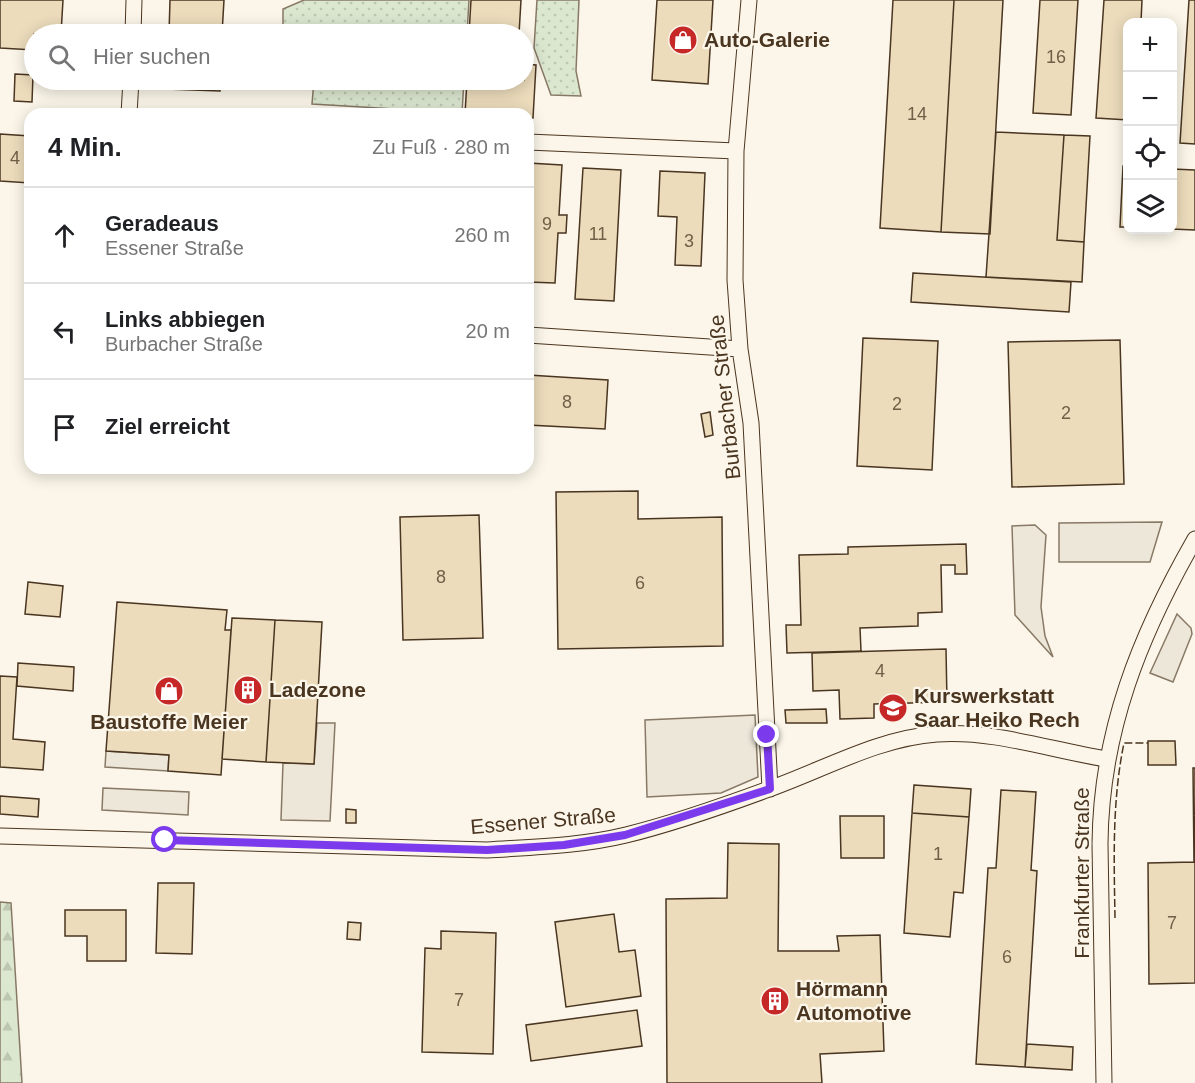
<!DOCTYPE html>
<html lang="de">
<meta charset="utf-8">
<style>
body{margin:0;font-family:Arial,sans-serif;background:#f2f2f2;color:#202124}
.controls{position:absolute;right:18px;top:18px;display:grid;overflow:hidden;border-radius:12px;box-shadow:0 3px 15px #0003}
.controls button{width:54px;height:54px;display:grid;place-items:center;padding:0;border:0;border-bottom:2px solid #e0e0e0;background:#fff;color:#202124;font:30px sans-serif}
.stop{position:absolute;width:18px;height:18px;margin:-14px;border:4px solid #7c3aed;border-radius:50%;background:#fff}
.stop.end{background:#7c3aed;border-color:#fff;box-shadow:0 2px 6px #0008}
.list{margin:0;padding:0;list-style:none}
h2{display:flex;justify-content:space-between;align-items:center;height:78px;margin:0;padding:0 24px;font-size:26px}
h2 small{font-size:20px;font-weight:400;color:#757577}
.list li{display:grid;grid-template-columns:39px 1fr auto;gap:18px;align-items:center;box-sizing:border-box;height:96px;padding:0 24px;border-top:2px solid #e0e0e0}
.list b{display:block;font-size:22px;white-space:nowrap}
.list p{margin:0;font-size:20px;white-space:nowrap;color:#757577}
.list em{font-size:20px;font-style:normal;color:#757577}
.icon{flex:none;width:33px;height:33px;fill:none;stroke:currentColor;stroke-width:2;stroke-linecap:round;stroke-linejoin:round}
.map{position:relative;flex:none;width:1195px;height:1083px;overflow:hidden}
.search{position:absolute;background:#fff;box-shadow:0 3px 15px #0003;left:24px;top:24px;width:510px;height:66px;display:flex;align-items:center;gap:15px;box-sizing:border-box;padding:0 21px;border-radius:33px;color:#757577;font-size:22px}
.panel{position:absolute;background:#fff;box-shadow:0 3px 15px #0003;left:24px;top:108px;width:510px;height:366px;border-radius:18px}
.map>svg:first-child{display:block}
.grass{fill:url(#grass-dots);stroke:#887966;stroke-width:1.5}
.forest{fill:url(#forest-firs);stroke:#887966;stroke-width:1.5}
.parking{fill:#ede7d9;stroke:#887966;stroke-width:1.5}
.building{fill:#ecdcbc;stroke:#4a3520;stroke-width:1.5}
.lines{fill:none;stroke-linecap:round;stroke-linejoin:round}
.street-casing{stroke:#4a3520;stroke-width:17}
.street{stroke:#fbf6e9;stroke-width:15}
.fence{stroke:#4a3520;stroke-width:1.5;stroke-dasharray:8 3;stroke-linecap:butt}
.route{stroke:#7c3aed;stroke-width:8}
.labels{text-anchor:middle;stroke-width:4.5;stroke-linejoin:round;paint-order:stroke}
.number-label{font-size:18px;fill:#725f47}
.poi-label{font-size:21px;font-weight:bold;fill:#4a3520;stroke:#fbf6e9;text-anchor:start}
.street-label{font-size:21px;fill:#4a3520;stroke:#fbf6e9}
</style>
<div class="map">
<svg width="1195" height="1083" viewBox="0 0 1195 1083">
<defs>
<pattern id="grass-dots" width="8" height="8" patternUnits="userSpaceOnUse" patternTransform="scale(1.5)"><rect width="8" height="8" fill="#dce7d0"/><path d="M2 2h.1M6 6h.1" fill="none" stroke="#bec7b2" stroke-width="1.8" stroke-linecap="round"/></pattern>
<pattern id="forest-firs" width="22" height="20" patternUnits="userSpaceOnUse" patternTransform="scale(1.5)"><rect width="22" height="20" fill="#dce7d0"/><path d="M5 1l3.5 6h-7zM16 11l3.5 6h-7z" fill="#bec7b2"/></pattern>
</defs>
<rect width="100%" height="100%" fill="#fbf6e9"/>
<!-- grass -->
<path class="grass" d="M304 0H469L467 34H302V31L283 30V9Z
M537 0H579L576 71 581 96 551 95 534 48Z
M314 80H464L462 113 312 104Z"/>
<!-- forest -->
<path class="forest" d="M0 902 11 903 22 1083H0Z"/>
<!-- parking -->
<path class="parking" d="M1162 522 1150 562H1059V523Z
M1035 525 1046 535 1041 607 1045 636 1053 657 1015 615 1012 526Z
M1177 614 1191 628 1192 634 1173 682 1150 673Z
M755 715 758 777 721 793 647 797 645 720Z
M317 723H335L330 821 281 820 283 763 314 764Z
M106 751 169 755 168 771 105 767Z
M103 788 189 792 188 815 102 810Z"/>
<!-- building -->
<path class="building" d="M0 0H63L61 34H34V50L0 48Z
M170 0H224L222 34H169Z
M471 0H521L519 34H469Z
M657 0H713L708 84 652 80Z
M893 0H954L941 232 880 228Z
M954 0H1003L990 234 941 232Z
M1040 0H1078L1071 115 1033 113Z
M1104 0H1142L1141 22H1128V120L1096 118Z
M1189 0H1195V144L1180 143Z
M524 64 536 65 533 118H528V114H465L467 80H524Z
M15 74 33 75 32 102 14 101Z
M167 80H220V91L166 89Z
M996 132 1064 135 1057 240 1084 242 1082 282 986 277Z
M0 134 30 136V183L0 181Z
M1064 135 1090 136 1084 242 1057 240Z
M528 163 562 165 559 215H567L566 233H558L555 283 528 282Z
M1123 166H1128V227H1120Z
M583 168 621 170 614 301 575 299Z
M1172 169 1195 170V230L1172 229Z
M660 171 705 173 701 266 675 265 677 217 658 216Z
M913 273 1071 282 1069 312 911 302Z
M863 338 938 341 932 470 857 466Z
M1120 340 1124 484 1012 487 1008 342Z
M528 375 608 380 605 429 528 425Z
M710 412 713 435 705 437 701 414Z
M638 491V519L722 517 723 646 558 649 556 492Z
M479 515 483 638 403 640 400 517Z
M966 544 967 574H955V565H941L942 612 918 613V626L860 628 861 651 787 653 786 625H801L799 555 848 554V547Z
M28 582 63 586 60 617 25 614Z
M117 602 227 610 225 630H231L221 775 168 771 169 755 106 751Z
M232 618 275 620 266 762 222 759Z
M275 620 322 622 314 764 266 762Z
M946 649 947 702 874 704V718L840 719 839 690 813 691 812 653Z
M18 663 74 667 73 691 17 686Z
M0 676 17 677 13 739 45 742 43 770 0 767Z
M826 709 827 723H786L785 710Z
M1148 741H1175L1176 765H1148Z
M1193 768H1195V983L1149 984 1148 863 1194 862Z
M914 785 971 789 969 817 912 813Z
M1001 790 1036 792 1031 870 1037 871 1025 1067 976 1064 988 868H996Z
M0 796 39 799 38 817 0 814Z
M346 809 356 810V823H346Z
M912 813 969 817 963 893 954 892 950 937 904 933Z
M840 816H884V858H841Z
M728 843 779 844 778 951H839L837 936 880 935 884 1051 820 1054 822 1083H667L666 899 727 898Z
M158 883H194L192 954 156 953Z
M65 910H126V961H87V936H65Z
M614 914 619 952 635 950 641 996 566 1007 555 922Z
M348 922 361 923 360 940 347 939Z
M441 931 496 933 493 1054 422 1052 425 948 441 949Z
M637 1010 642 1046 531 1061 526 1025Z
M1027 1044 1073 1047 1072 1070 1025 1067Z"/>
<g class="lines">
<!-- street casing -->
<g class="street-casing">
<path id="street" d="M749 0 736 151 735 280 740 349 751 423 770 789
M133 34 134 0
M129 114 131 80
M528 142 736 151
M528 335 740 349
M0 836 487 850C533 847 581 846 626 835 675 823 723 806 769 789 823 770 878 738 937 734 994 730 1050 750 1106 759
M1104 1083 1100 844C1101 731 1140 635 1195 539"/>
</g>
<!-- street -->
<use href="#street" class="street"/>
<!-- fence -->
<path class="fence" d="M1115 918C1114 859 1112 801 1124 743H1148"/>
</g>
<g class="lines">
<!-- route -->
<path class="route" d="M165 840 487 850 564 845 625 835 770 789 767 735"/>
</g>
<!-- icons -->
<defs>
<g id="shop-disc" transform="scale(1.5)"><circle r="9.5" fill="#c62828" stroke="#fbf6e9"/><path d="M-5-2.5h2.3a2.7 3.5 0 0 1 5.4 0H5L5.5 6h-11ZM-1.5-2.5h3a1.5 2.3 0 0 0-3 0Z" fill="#fff"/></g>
<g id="building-disc" transform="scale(1.5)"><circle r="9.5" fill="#c62828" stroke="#fbf6e9"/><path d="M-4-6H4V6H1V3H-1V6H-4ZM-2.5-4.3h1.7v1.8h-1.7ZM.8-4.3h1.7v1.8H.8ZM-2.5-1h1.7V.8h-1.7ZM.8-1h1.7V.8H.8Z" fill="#fff"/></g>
<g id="school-disc" transform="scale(1.5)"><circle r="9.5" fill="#c62828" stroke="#fbf6e9"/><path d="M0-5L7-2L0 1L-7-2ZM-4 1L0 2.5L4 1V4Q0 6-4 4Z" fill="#fff"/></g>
</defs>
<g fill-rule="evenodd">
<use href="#shop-disc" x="683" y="40"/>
<use href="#building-disc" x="248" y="690"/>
<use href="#shop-disc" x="169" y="691"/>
<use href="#school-disc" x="893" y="708"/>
<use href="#building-disc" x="775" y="1001"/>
</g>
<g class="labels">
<!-- number labels -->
<g class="number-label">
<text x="1056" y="63">16</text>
<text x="917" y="120">14</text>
<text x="15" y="164">4</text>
<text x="547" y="230">9</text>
<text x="598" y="240">11</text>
<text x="689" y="247">3</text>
<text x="567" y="408">8</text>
<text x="897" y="410">2</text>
<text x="1066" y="419">2</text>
<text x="441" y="583">8</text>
<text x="640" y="589">6</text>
<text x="880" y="677">4</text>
<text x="938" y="860">1</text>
<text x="1172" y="929">7</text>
<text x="1007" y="963">6</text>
<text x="459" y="1006">7</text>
</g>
<!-- poi labels -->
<g class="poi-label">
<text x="704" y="47">Auto-Galerie</text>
<text x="269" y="697">Ladezone</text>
<text x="914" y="703">Kurswerkstatt<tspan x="914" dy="24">Saar Heiko Rech</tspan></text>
<text x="169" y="729" text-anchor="middle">Baustoffe Meier</text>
<text x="796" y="996">Hörmann<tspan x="796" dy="24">Automotive</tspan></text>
</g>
<!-- street labels -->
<g class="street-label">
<text transform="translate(725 397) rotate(-96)" y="7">Burbacher Straße</text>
<text transform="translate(543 821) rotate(-5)" y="7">Essener Straße</text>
<text transform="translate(1082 873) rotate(-90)" y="7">Frankfurter Straße</text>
</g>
</g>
</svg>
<div class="controls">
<button>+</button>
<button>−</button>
<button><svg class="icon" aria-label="locate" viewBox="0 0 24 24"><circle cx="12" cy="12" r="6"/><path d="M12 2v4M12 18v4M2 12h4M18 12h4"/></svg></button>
<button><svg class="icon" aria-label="layers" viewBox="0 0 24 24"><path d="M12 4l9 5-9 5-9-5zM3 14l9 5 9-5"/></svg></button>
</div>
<div class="stop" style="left:165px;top:840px"></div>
<div class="stop end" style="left:767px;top:735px"></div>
<div class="search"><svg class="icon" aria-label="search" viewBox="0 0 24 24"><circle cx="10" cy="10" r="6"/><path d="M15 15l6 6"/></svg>Hier suchen</div>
<section class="panel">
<h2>4 Min.<small>Zu Fuß · 280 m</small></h2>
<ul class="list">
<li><svg class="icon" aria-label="ahead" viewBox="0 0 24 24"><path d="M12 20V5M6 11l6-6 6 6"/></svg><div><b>Geradeaus</b><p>Essener Straße</p></div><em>260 m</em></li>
<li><svg class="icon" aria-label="left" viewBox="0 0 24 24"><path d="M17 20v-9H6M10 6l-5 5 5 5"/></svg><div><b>Links abbiegen</b><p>Burbacher Straße</p></div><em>20 m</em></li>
<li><svg class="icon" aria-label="arrive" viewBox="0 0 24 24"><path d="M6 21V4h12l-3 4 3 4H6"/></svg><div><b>Ziel erreicht</b></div></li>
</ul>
</section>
</div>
